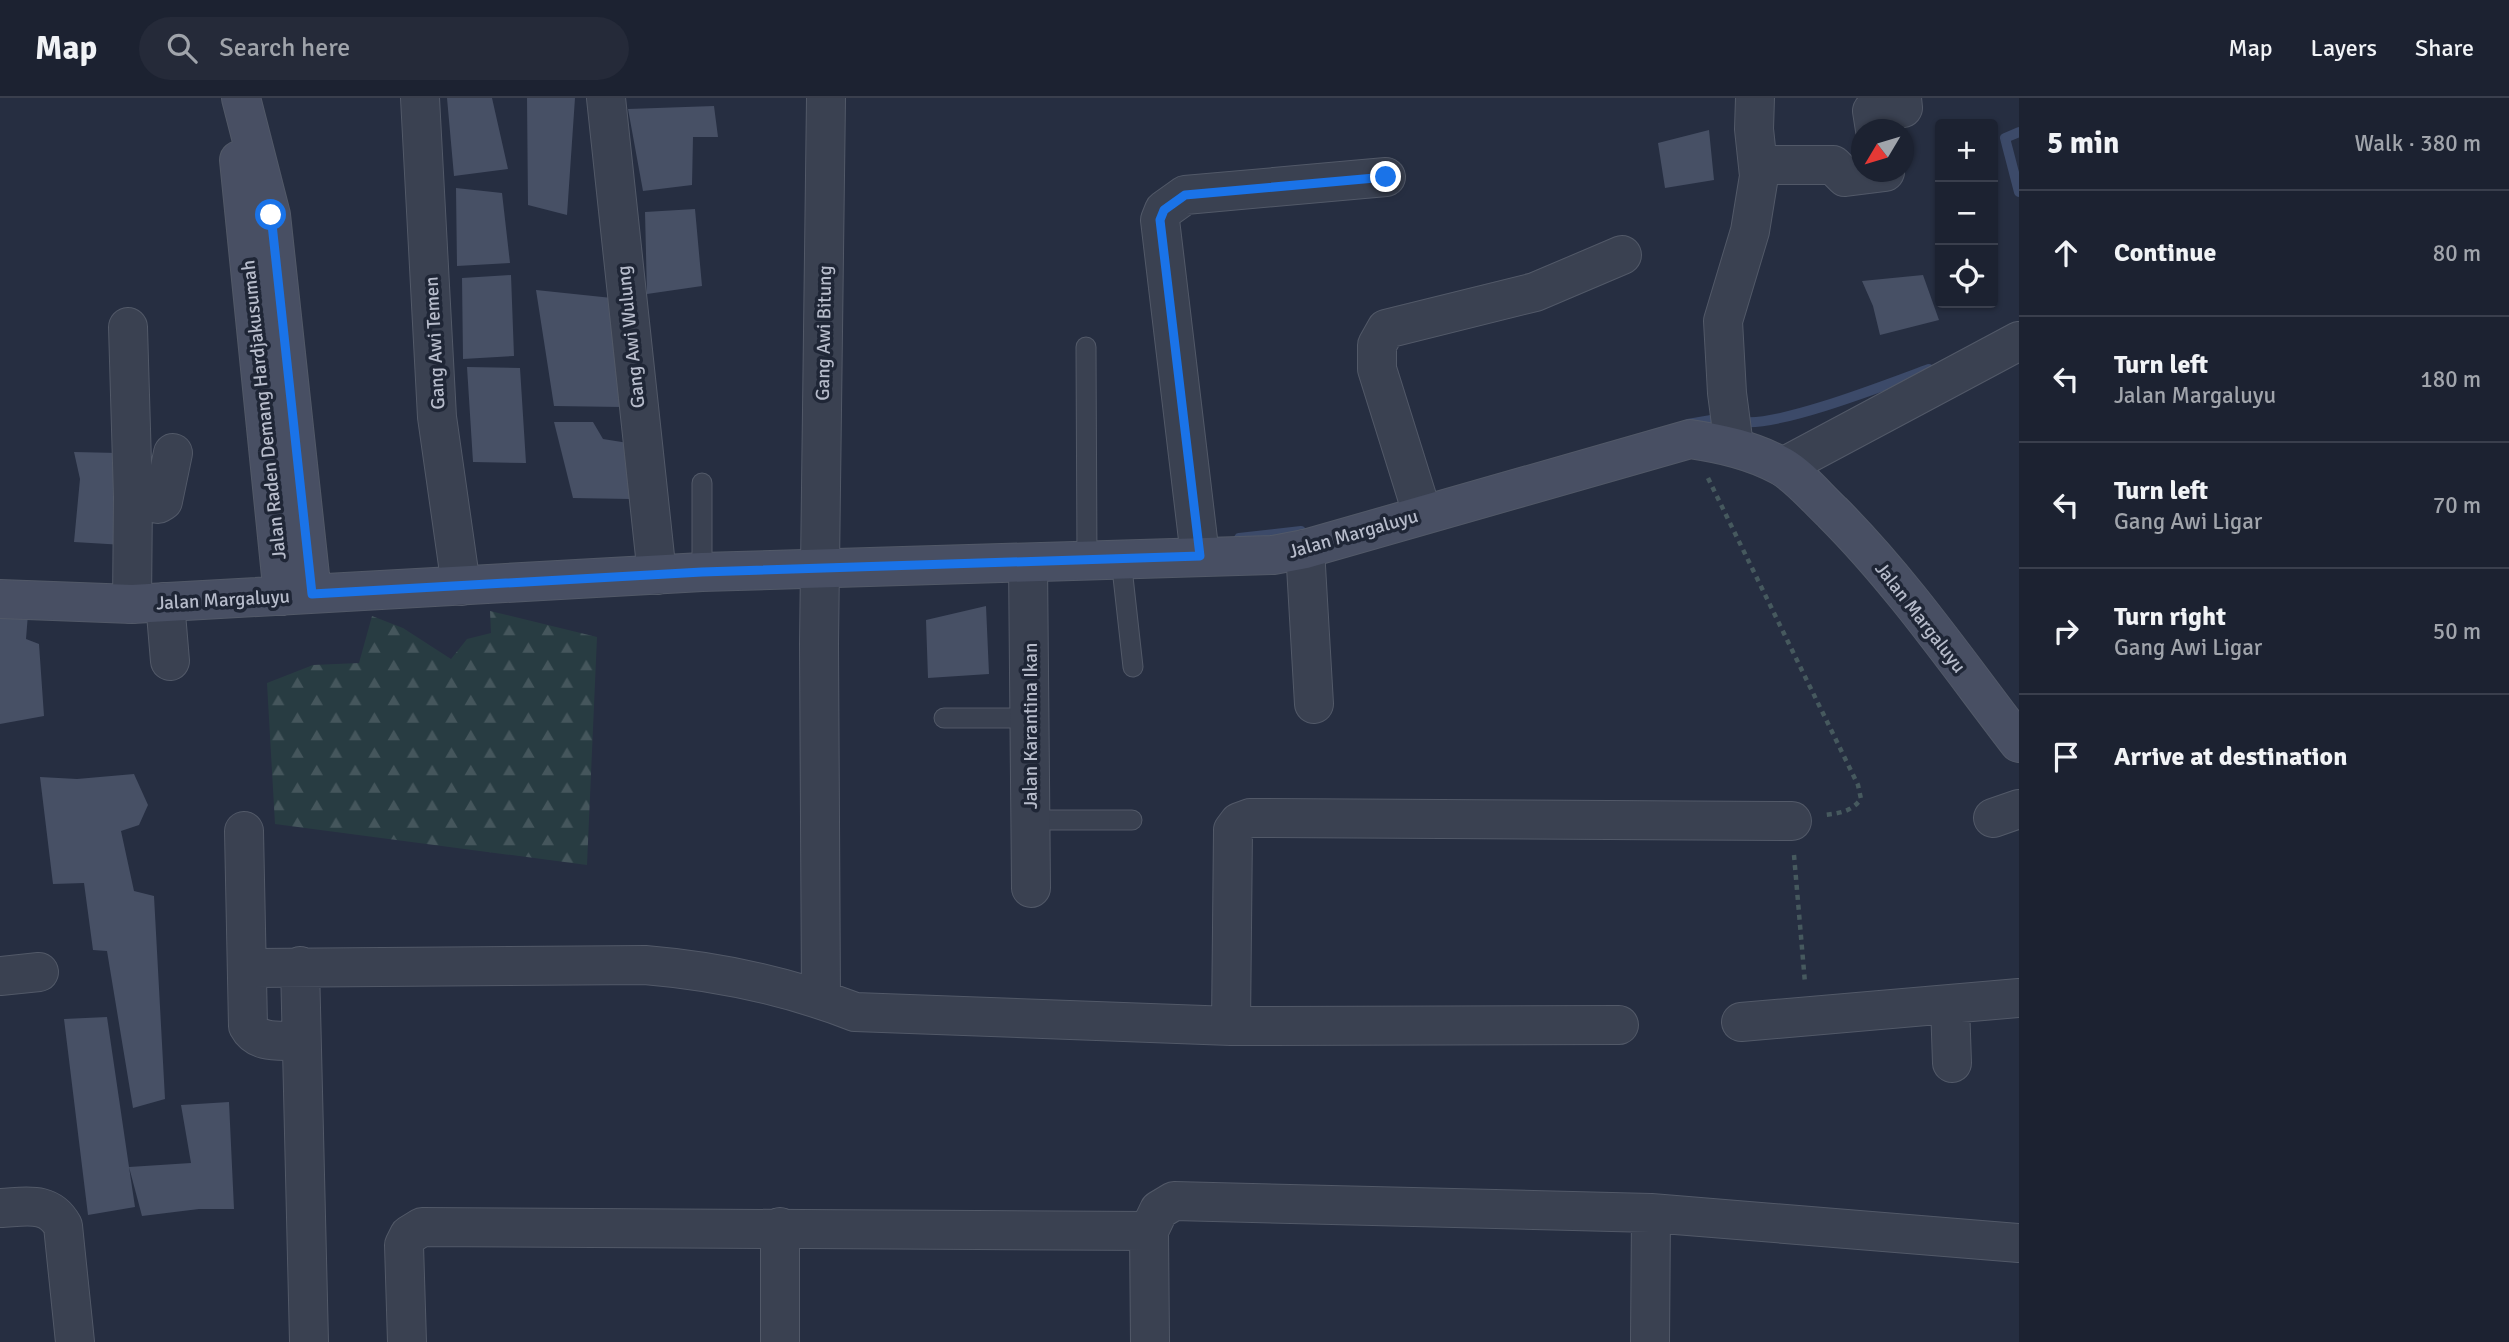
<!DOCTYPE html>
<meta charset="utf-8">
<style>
body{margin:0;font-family:Signika,sans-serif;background:#252a39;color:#f1f3f6}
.controls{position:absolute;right:21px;top:21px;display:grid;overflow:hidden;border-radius:7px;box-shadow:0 2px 5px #0004}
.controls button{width:63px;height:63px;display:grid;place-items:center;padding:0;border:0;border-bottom:2px solid #3a3f4d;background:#1c2231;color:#f1f3f6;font:35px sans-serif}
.compass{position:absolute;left:1851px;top:21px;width:63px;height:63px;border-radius:50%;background:#1c2231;box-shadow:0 2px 5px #0004;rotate:232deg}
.stop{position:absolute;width:21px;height:21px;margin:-16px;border:5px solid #1a73e8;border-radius:50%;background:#fff}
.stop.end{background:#1a73e8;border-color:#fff;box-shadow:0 2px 7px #0008}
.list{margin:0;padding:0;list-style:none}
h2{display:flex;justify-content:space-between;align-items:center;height:91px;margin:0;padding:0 28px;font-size:30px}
h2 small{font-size:23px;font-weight:400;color:#a0a4ab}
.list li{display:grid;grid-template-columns:46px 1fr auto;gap:21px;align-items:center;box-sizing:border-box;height:126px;padding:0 28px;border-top:2px solid #3a3f4d}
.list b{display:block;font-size:26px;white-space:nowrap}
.list p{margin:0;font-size:23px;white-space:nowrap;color:#a0a4ab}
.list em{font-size:23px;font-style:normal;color:#a0a4ab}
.icon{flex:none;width:38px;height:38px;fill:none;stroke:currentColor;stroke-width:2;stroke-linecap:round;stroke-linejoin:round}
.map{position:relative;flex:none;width:2019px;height:1244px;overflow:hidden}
header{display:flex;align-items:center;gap:42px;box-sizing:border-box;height:98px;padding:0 35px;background:#1c2231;border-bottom:2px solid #3a3f4d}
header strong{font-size:33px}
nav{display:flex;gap:38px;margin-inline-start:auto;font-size:24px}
.search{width:490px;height:63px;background:#252a39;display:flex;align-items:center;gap:18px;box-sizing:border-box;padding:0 24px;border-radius:38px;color:#a0a4ab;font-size:26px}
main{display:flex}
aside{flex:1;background:#1c2231}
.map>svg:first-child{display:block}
.forest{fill:url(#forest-firs)}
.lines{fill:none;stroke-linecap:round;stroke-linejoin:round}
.stream{stroke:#3c4a69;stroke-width:10}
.building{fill:#475065}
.lane-casing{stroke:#525968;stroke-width:21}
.street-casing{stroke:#525968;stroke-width:40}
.secondary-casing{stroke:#525968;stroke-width:40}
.path{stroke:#46595e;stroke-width:4.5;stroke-dasharray:5 5;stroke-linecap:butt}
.lane{stroke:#3a4151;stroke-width:19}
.street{stroke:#3a4151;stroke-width:38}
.secondary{stroke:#484f63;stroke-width:38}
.route{stroke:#1a73e8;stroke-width:9}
.labels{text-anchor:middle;stroke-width:7;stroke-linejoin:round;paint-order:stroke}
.street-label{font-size:19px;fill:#b7bccb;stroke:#1f2636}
</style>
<header>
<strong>Map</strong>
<div class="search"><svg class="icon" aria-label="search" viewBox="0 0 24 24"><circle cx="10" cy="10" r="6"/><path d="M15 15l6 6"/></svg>Search here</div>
<nav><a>Map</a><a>Layers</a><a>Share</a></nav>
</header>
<main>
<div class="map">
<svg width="2019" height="1244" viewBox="0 0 2019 1244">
<defs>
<pattern id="forest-firs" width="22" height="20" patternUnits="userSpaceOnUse" patternTransform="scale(1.75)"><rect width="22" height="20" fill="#283c42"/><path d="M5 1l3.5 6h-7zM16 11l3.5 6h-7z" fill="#45565c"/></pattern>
</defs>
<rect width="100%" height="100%" fill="#262e41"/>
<!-- forest -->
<path class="forest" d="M490 513 597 539 587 767 275 726 267 585 313 567 359 565 372 518 403 530 451 561 467 541 491 535Z"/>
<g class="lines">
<!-- stream -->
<path class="stream" d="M2019 34 2005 40 2019 94
M1745 324C1784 327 1888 286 1929 271
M1688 326 1717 321
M1239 440 1301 433"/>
</g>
<!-- building -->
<path class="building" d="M447 0H492L508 71 454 78Z
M527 0H575L567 117 528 107Z
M714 8 718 39H693L692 87 643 93 628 11Z
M1709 32 1714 82 1665 90 1658 45Z
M456 90 502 95 510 165 457 168Z
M695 111 702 188 647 196 645 114Z
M511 177 514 258 463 261 462 180Z
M1923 177 1939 222 1880 237 1873 208 1862 183Z
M536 192 612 200 622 309 554 308Z
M467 269 520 270 526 365 473 364Z
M554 324H593L603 341 628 345 630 401 573 400Z
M74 354 118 355 124 447 74 444 80 381Z
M986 508 989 576 928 580 926 522Z
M0 515 28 516 26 541 39 546 44 618 0 626Z
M134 676 148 707 139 727 121 733 134 793 154 798 165 1001 133 1010 107 853 93 852 84 785 53 786 40 679 77 681Z
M107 919 129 1069 191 1065 181 1007 229 1004 234 1111H199L142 1118 129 1069 135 1109 88 1117 64 921Z"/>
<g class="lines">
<!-- lane casing -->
<g class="lane-casing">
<path id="lane" d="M1086 249 1087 463
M1121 461 1133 569
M702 474V385
M944 620H1030
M1030 722H1132"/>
</g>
<!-- street casing -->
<g class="street-casing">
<path id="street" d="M420 0 437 319 461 488
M606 0 657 477
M1875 32 1872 13 1903 10 1902 0
M1758 67H1833L1845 79 1885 74
M128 229 133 399 132 506
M1734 348 1727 295 1723 223 1750 133 1759 78 1754 31 1755 0
M1783 369 2019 243
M133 399 158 406 163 403 173 355
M1422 415 1377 271V247L1386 231 1535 194 1622 157
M1305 451 1314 606
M1200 458 1160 122 1164 112 1185 97 1386 79
M1028 465 1031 790
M165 504 170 563
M1993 720 2019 711
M244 733 248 928C258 947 281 942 300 943
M300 868 309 1244
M248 870 645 867C717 873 788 888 855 914L1231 928 1619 927
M0 878 39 874
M821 901 819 546 826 0
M1950 907 1952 965
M1741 924 2019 900
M1231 928 1233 732 1239 724 1250 720 1792 723
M0 1110C25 1109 49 1102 63 1128L75 1244
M780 1129V1244
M407 1244 404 1147 409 1137 422 1129 1149 1133
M1150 1244 1149 1133 1159 1112 1174 1103 1651 1115 2019 1145
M1650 1244 1651 1115"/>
</g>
<!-- secondary casing -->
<g class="secondary-casing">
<path id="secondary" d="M241 0 271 117 312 496
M239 62 283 498
M0 501 132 506 702 474 1273 457 1305 451 1690 341C1722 346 1751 352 1781 368 1800 379 1816 399 1832 414 1902 484 1959 567 2019 645"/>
</g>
<!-- path -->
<path class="path" d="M1708 380 1858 687 1861 701C1851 714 1840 715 1825 717
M1794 757 1805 885"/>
<!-- lane -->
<use href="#lane" class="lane"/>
<!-- street -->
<use href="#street" class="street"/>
<!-- secondary -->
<use href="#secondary" class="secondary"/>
</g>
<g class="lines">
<!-- route -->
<path class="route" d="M271 117 312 496 702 474 1200 458 1160 122 1164 112 1185 97 1386 79"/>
</g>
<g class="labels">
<!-- street labels -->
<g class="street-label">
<text transform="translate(823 235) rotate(-89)" y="7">Gang Awi Bitung</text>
<text transform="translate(630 239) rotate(-96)" y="7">Gang Awi Wulung</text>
<text transform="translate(434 245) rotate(-93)" y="7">Gang Awi Temen</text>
<text transform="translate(263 312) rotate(-96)" y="7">Jalan Raden Demang Hardjakusumah</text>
<text transform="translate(1353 435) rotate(-16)" y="7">Jalan Margaluyu</text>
<text transform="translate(223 501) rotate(-3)" y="7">Jalan Margaluyu</text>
<text transform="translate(1921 519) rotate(52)" y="7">Jalan Margaluyu</text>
<text transform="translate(1030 628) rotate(-90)" y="7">Jalan Karantina Ikan</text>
</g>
</g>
</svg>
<div class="controls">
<button>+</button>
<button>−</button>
<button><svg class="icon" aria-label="locate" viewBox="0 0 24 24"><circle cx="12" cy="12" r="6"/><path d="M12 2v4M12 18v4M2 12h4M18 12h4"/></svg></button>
</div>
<svg class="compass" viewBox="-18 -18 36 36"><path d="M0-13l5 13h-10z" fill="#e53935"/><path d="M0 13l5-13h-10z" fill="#a0a4ab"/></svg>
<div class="stop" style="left:271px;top:117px"></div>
<div class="stop end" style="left:1386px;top:79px"></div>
</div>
<aside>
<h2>5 min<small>Walk · 380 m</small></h2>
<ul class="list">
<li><svg class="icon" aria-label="ahead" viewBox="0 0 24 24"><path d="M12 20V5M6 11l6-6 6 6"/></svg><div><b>Continue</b></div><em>80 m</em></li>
<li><svg class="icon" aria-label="left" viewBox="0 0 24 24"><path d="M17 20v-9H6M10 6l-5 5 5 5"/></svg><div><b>Turn left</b><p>Jalan Margaluyu</p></div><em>180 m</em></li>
<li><svg class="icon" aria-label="left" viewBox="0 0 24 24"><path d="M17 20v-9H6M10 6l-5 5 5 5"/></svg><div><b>Turn left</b><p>Gang Awi Ligar</p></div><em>70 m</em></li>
<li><svg class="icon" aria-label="right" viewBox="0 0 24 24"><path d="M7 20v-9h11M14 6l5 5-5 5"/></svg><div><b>Turn right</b><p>Gang Awi Ligar</p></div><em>50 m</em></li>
<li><svg class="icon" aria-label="arrive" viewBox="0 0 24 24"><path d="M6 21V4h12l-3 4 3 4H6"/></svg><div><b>Arrive at destination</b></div></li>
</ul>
</aside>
</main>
